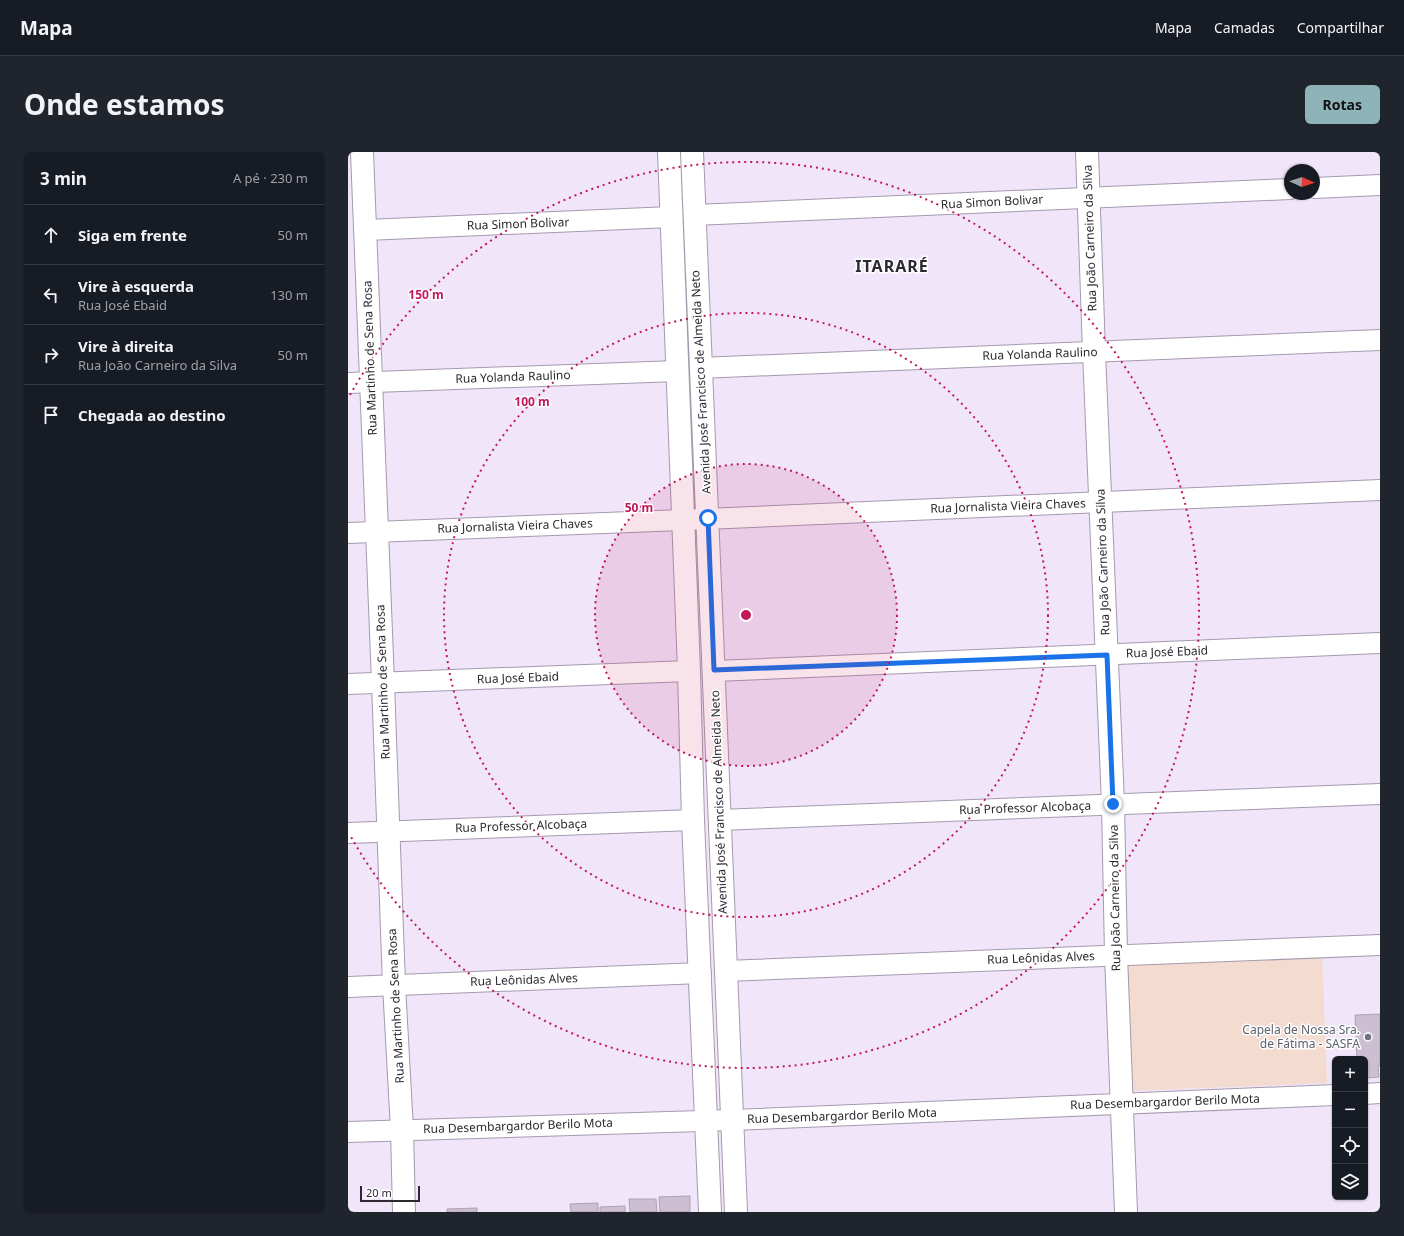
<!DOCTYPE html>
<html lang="pt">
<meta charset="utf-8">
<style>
body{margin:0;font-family:"Noto Sans",sans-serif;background:#20242c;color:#f1f3f6}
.controls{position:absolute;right:12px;bottom:12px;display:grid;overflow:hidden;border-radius:6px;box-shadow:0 1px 3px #0004}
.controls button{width:36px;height:36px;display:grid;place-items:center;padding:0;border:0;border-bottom:1px solid #363941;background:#171b24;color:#f1f3f6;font:20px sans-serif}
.compass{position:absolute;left:936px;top:12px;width:36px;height:36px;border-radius:50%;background:#171b24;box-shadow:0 1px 3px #0004;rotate:93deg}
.scale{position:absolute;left:12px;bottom:10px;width:60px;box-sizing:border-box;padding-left:4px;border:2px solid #2d2930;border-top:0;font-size:11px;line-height:14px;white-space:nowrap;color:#2d2930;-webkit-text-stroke:3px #fff;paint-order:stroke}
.stop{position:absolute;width:12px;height:12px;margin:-9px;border:3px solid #1a73e8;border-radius:50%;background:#fff}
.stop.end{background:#1a73e8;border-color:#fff;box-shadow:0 1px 4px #0008}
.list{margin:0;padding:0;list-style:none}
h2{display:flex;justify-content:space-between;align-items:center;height:52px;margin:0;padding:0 16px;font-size:17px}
h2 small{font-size:13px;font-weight:400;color:#9ea1a6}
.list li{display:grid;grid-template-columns:26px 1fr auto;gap:12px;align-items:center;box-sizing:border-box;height:60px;padding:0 16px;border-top:1px solid #363941}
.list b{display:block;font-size:15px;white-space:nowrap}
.list p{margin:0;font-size:13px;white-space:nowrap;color:#9ea1a6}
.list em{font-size:13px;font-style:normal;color:#9ea1a6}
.icon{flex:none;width:22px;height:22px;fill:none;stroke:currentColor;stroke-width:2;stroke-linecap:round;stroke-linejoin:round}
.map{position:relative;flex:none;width:1032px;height:1060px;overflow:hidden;border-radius:6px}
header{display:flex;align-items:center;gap:24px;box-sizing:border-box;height:56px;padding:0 20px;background:#171b24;border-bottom:1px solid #363941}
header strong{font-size:19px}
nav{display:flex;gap:22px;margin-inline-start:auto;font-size:14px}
.intro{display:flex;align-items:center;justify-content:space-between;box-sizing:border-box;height:96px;padding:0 24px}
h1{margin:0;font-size:28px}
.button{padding:10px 18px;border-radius:6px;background:#8eb3b8;color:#111;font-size:14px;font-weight:700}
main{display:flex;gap:24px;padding:0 24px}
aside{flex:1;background:#171b24;border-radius:6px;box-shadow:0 1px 3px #0004}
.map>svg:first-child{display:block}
.industrial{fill:#f3dbd0}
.building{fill:#ccbfd1;stroke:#ada1b3}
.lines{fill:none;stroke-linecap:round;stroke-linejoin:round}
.street-casing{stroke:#a59aad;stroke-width:22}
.secondary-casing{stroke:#a59aad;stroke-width:24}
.street{stroke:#fff;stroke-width:20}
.secondary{stroke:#fff;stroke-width:22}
.route{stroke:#1a73e8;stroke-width:5}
.ring{fill:none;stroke:#c2185b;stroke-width:2;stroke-dasharray:2 4}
.worship-dot{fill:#6b7280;stroke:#fff;stroke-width:1.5}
.labels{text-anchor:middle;stroke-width:3;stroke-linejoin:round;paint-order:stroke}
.street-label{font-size:12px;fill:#2d2930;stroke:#fff}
.worship-label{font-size:12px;fill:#5b616d;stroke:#fff;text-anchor:end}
.district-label{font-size:16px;font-weight:bold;letter-spacing:1px;fill:#2d2930;stroke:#fff}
.centre{fill:#c2185b;stroke:#fff;stroke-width:2}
.ring-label{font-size:12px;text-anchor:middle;font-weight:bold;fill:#c2185b;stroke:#fff;stroke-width:3;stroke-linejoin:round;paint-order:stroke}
</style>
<header>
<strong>Mapa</strong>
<nav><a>Mapa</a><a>Camadas</a><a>Compartilhar</a></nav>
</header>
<div class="intro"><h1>Onde estamos</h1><a class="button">Rotas</a></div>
<main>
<aside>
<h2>3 min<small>A pé · 230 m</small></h2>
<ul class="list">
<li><svg class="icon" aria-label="ahead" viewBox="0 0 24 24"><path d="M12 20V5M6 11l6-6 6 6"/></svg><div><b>Siga em frente</b></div><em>50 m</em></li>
<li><svg class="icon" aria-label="left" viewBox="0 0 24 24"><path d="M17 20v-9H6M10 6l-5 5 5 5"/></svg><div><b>Vire à esquerda</b><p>Rua José Ebaid</p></div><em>130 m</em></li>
<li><svg class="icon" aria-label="right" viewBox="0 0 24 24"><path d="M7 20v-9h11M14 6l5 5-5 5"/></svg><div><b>Vire à direita</b><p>Rua João Carneiro da Silva</p></div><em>50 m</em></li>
<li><svg class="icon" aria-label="arrive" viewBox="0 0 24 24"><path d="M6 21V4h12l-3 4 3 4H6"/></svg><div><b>Chegada ao destino</b></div></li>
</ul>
</aside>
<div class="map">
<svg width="1032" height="1060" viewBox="0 0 1032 1060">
<rect width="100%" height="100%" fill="#f1e5fa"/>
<!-- industrial -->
<path class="industrial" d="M974 800 979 931 778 939 773 808Z"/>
<!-- building -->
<path class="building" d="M1032 862V914H1030L1031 925 1017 926V907H1009L1007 863Z
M342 1044V1060H312L311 1045Z
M281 1047H308L309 1060H282Z
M250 1051V1060H223L222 1052Z
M277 1054V1060H252V1055Z
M129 1056V1060H99V1057Z"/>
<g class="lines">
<!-- street casing -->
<g class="street-casing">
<path id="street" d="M966 36 1032 33
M346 63 942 37
M18 78 323 65
M352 216 1032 188
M0 231 329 219
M0 381 334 368 1032 338
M366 519 1032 491
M0 532 341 519
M371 668 1032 642
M0 681 345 668
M377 819 1032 793
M0 835 353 821
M1017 942 1032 941
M0 980 385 968 987 943"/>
</g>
<!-- secondary casing -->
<g class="secondary-casing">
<path id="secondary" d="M14 0 35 531 46 833 54 978 56 1060
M321 0 341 519 345 668 362 1060
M344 0 388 1060
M739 0 746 200 765 652 768 803 778 1060"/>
</g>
<!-- street -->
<use href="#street" class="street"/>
<!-- secondary -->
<use href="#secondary" class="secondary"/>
</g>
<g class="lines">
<!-- route -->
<path class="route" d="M360 366 366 518 759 503 765 652"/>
</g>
<!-- distance rings -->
<circle cx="398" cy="463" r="151" fill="#c2185b" fill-opacity=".12"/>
<g class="ring">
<circle cx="398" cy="463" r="151"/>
<circle cx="398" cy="463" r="302"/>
<path d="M2 243A453 453 0 1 1 2 683"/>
</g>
<!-- markers -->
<circle class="worship-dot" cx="1020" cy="885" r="4"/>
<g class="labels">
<!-- street labels -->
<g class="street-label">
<text transform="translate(644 50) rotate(-3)" y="4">Rua Simon Bolivar</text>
<text transform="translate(170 72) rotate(-2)" y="4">Rua Simon Bolivar</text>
<text transform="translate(742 86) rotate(-92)" y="4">Rua João Carneiro da Silva</text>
<text transform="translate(692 202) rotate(-2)" y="4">Rua Yolanda Raulino</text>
<text transform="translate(22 206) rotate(-92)" y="4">Rua Martinho de Sena Rosa</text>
<text transform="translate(165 225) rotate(-2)" y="4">Rua Yolanda Raulino</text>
<text transform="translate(353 230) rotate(-93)" y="4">Avenida José Francisco de Almeida Neto</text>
<text transform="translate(660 354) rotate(-2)" y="4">Rua Jornalista Vieira Chaves</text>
<text transform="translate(167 374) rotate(-2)" y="4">Rua Jornalista Vieira Chaves</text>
<text transform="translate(755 410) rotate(-92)" y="4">Rua João Carneiro da Silva</text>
<text transform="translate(819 500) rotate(-2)" y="4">Rua José Ebaid</text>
<text transform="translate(170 526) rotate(-2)" y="4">Rua José Ebaid</text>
<text transform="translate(35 530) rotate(-92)" y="4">Rua Martinho de Sena Rosa</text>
<text transform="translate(371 650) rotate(-92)" y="4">Avenida José Francisco de Almeida Neto</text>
<text transform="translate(677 656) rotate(-2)" y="4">Rua Professor Alcobaça</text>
<text transform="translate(173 674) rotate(-2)" y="4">Rua Professor Alcobaça</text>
<text transform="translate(767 746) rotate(-91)" y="4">Rua João Carneiro da Silva</text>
<text transform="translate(693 806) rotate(-2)" y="4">Rua Leônidas Alves</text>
<text transform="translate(176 828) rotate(-2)" y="4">Rua Leônidas Alves</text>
<text transform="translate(48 854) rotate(-93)" y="4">Rua Martinho de Sena Rosa</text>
<text transform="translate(817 950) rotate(-2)" y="4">Rua Desembargardor Berilo Mota</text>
<text transform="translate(494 964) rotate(-2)" y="4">Rua Desembargardor Berilo Mota</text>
<text transform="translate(170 974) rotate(-2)" y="4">Rua Desembargardor Berilo Mota</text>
</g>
<!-- worship labels -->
<g class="worship-label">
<text x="1012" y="882">Capela de Nossa Sra.<tspan x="1012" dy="14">de Fátima - SASFA</tspan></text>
</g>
<!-- district labels -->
<g class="district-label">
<text x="544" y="120">ITARARÉ</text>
</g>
</g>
<circle cx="398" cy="463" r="6" class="centre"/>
<g class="ring-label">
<text x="78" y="147">150 m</text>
<text x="184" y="254">100 m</text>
<text x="291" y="360">50 m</text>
</g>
</svg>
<div class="controls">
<button>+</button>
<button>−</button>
<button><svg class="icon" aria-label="locate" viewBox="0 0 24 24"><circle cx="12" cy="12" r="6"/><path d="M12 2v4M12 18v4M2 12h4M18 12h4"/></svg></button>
<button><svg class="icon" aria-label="layers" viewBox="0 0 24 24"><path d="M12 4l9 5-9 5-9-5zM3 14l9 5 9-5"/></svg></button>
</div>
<svg class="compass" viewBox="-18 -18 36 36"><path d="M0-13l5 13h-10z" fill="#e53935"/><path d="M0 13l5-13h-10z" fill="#9ea1a6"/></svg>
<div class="scale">20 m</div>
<div class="stop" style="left:360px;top:366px"></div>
<div class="stop end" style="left:765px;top:652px"></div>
</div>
</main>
